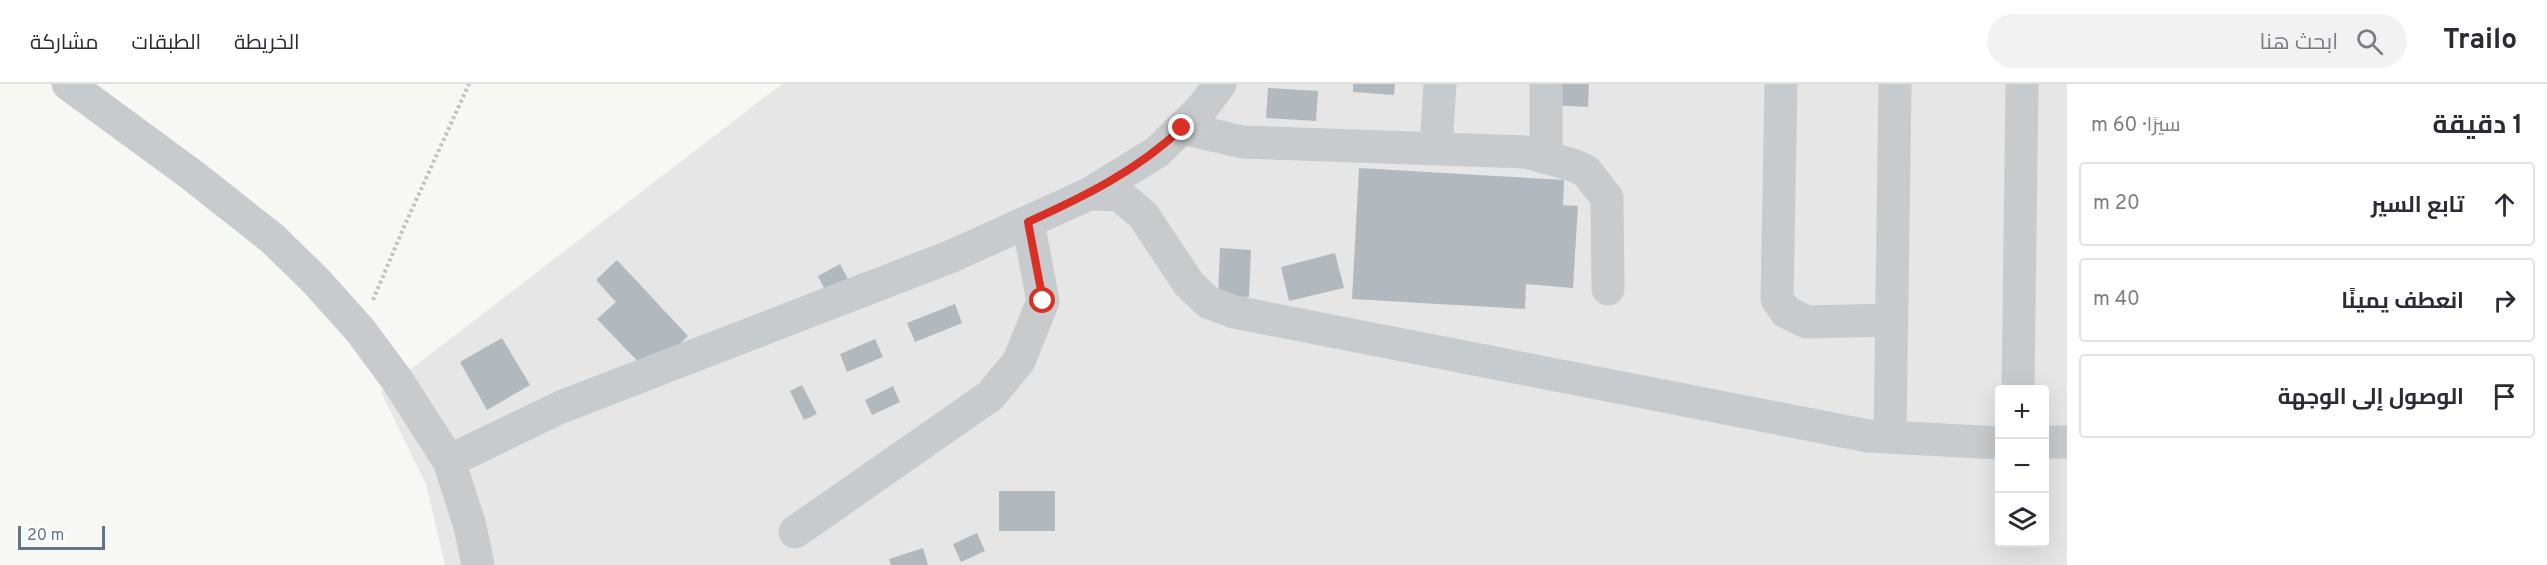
<!DOCTYPE html>
<html lang="ar">
<meta charset="utf-8">
<style>
body{margin:0;font-family:Overpass,Cairo,sans-serif;background:#f2f2f3;color:#2b2b33;direction:rtl}
.controls{position:absolute;right:18px;bottom:18px;display:grid;overflow:hidden;border-radius:6px;box-shadow:0 6px 24px #0002}
.controls button{width:54px;height:54px;display:grid;place-items:center;padding:0;border:0;border-bottom:2px solid #e1e1e2;background:#fff;color:#2b2b33;font:30px sans-serif}
.scale{position:absolute;left:18px;bottom:15px;width:87px;box-sizing:border-box;padding-left:6px;border:3px solid #647587;border-top:0;font-size:16px;line-height:21px;white-space:nowrap;color:#647587;-webkit-text-stroke:4px #fff;paint-order:stroke}
.stop{position:absolute;width:18px;height:18px;margin:-14px;border:4px solid #d93025;border-radius:50%;background:#fff}
.stop.end{background:#d93025;border-color:#fff;box-shadow:0 2px 6px #0008}
.list{margin:0;padding:0;list-style:none}
h2{display:flex;justify-content:space-between;align-items:center;height:78px;margin:0;padding:0 24px;font-size:26px}
h2 small{font-size:20px;font-weight:400;color:#7c7c81}
.list li{display:grid;grid-template-columns:39px 1fr auto;gap:18px;align-items:center;box-sizing:border-box;height:84px;margin:0 12px 12px;padding:0 12px;border:2px solid #e1e1e2;border-radius:6px}
.list b{display:block;font-size:22px;white-space:nowrap}
.list em{font-size:20px;font-style:normal;color:#7c7c81}
.icon{flex:none;width:33px;height:33px;fill:none;stroke:currentColor;stroke-width:2;stroke-linecap:round;stroke-linejoin:round}
.map{position:relative;flex:none;width:2067px;height:481px;overflow:hidden;direction:ltr}
header{display:flex;align-items:center;gap:36px;box-sizing:border-box;height:84px;padding:0 30px;background:#fff;border-bottom:2px solid #e1e1e2}
header strong{font-size:28px}
nav{display:flex;gap:33px;margin-inline-start:auto;font-size:21px}
.search{width:420px;height:54px;background:#f2f2f3;display:flex;align-items:center;gap:15px;box-sizing:border-box;padding:0 21px;border-radius:33px;color:#7c7c81;font-size:22px}
main{display:flex}
aside{flex:1;background:#fff}
.map>svg:first-child{display:block}
.built{fill:#e5e6e5;fill-rule:evenodd}
.building{fill:#b2b9be}
.lines{fill:none;stroke-linecap:round;stroke-linejoin:round}
.path{stroke:#c0c2c5;stroke-width:4;stroke-dasharray:3 3;stroke-linecap:butt}
.minor{stroke:#c7cbce;stroke-width:33}
.route{stroke:#d93025;stroke-width:8}
</style>
<header>
<strong>Trailo</strong>
<div class="search"><svg class="icon" aria-label="search" viewBox="0 0 24 24"><circle cx="10" cy="10" r="6"/><path d="M15 15l6 6"/></svg>ابحث هنا</div>
<nav><a>الخريطة</a><a>الطبقات</a><a>مشاركة</a></nav>
</header>
<main>
<aside>
<h2>1 دقيقة<small>سيرًا · 60 m</small></h2>
<ul class="list">
<li><svg class="icon" aria-label="ahead" viewBox="0 0 24 24"><path d="M12 20V5M6 11l6-6 6 6"/></svg><div><b>تابع السير</b></div><em>20 m</em></li>
<li><svg class="icon" aria-label="right" viewBox="0 0 24 24"><path d="M7 20v-9h11M14 6l5 5-5 5"/></svg><div><b>انعطف يمينًا</b></div><em>40 m</em></li>
<li><svg class="icon" aria-label="arrive" viewBox="0 0 24 24"><path d="M6 21V4h12l-3 4 3 4H6"/></svg><div><b>الوصول إلى الوجهة</b></div></li>
</ul>
</aside>
<div class="map">
<svg width="2067" height="481" viewBox="0 0 2067 481">
<rect width="100%" height="100%" fill="#f7f7f4"/>
<!-- built -->
<path class="built" d="M782 0H2067V481H445L426 400 381 308ZM2000 306H2044V458H2000Z"/>
<!-- building -->
<path class="building" d="M1353 0H1395L1394 11 1353 8Z
M1548 0H1589L1588 23 1547 21Z
M1268 4 1318 7 1316 37 1266 34Z
M1359 84 1564 96 1563 121 1578 122 1573 204 1526 200 1525 225 1352 215Z
M1220 164 1251 166 1249 213 1218 212Z
M1335 169 1344 204 1289 217 1281 183Z
M617 176 688 252 649 289 597 235 616 218 596 196Z
M840 180 848 195 825 206 818 192Z
M955 220 962 239 915 258 907 239Z
M502 254 530 301 487 326 460 278Z
M875 255 883 273 847 288 840 270Z
M802 301 817 330 804 336 790 307Z
M893 302 900 318 872 331 865 316Z
M999 407H1055V447H999Z
M977 449 985 467 961 478 953 460Z
M923 464 928 481H891L889 475Z"/>
<g class="lines">
<!-- path -->
<path class="path" d="M373 216 403 145 469 0"/>
<!-- minor -->
<path class="minor" d="M68 0 192 91 273 155 316 197 360 246 397 296 449 377 470 442 478 481
M1781 0 1777 215 1786 228 1807 238 1892 236
M1182 44 1242 58 1526 68 1573 81 1586 87 1607 114 1608 205
M1436 65 1440 0
M1546 72V0
M1089 110 1157 68 1202 24 1220 0
M2018 306 2022 0
M1890 353 1895 0
M2044 358H2067
M449 377 561 323 952 172 1089 110 1119 111 1143 131 1189 200 1208 218 1234 228 1868 352 2000 359
M795 448 990 312 1019 277 1043 217 1028 138"/>
</g>
<g class="lines">
<!-- route -->
<path class="route" d="M1043 217 1028 138C1083 113 1137 87 1182 44"/>
</g>
</svg>
<div class="controls">
<button>+</button>
<button>−</button>
<button><svg class="icon" aria-label="layers" viewBox="0 0 24 24"><path d="M12 4l9 5-9 5-9-5zM3 14l9 5 9-5"/></svg></button>
</div>
<div class="scale">20 m</div>
<div class="stop" style="left:1043px;top:217px"></div>
<div class="stop end" style="left:1182px;top:44px"></div>
</div>
</main>
